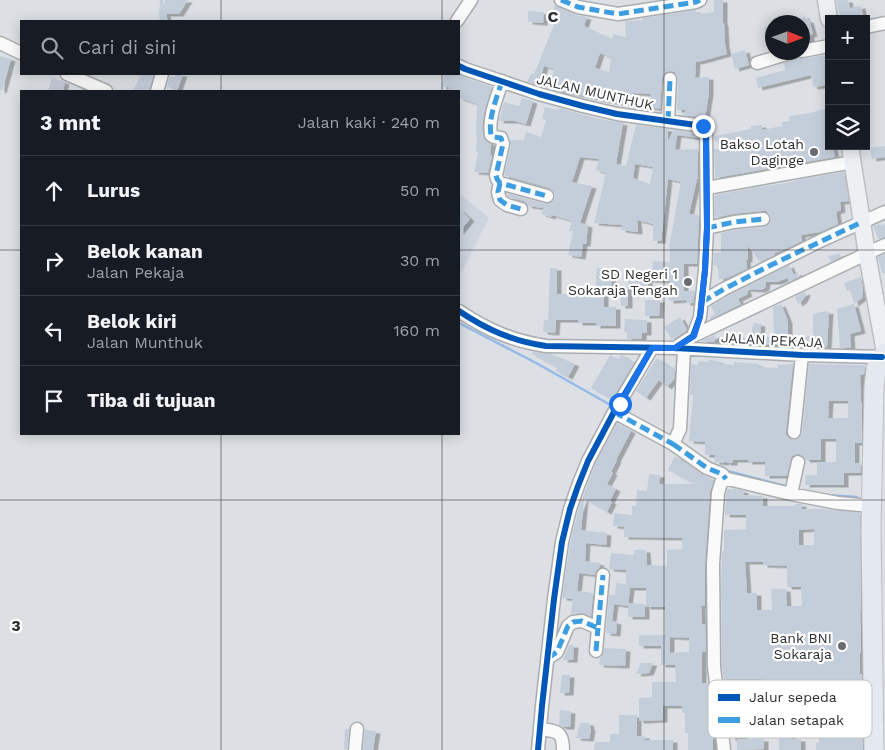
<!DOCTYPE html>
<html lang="id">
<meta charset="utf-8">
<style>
body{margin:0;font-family:"Work Sans",sans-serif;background:#242831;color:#f1f3f6}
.controls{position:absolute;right:15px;top:15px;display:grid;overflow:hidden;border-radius:0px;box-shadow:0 2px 12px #0003}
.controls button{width:45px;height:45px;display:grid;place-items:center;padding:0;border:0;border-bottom:1px solid #363941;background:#171b24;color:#f1f3f6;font:25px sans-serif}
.compass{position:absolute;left:765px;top:15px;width:45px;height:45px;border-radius:50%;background:#171b24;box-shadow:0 2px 12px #0003;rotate:91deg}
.stop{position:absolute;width:15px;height:15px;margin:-11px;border:4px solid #1a73e8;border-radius:50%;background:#fff}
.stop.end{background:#1a73e8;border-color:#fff;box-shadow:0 1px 5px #0008}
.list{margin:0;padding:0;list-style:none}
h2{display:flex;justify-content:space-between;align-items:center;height:65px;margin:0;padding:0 20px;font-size:21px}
h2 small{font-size:16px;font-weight:400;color:#9ea1a6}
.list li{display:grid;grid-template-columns:32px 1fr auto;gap:15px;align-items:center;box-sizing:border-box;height:70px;padding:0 20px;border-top:1px solid #363941}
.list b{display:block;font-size:19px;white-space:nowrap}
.list p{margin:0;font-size:16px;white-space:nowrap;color:#9ea1a6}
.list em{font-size:16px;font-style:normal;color:#9ea1a6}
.icon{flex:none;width:28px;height:28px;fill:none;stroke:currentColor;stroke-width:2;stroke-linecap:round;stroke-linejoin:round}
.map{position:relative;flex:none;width:885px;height:750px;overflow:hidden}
.search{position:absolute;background:#171b24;box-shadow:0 2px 12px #0003;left:20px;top:20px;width:440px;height:55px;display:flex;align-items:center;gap:12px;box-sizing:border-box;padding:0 18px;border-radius:0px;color:#9ea1a6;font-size:19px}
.panel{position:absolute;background:#171b24;box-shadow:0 2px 12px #0003;left:20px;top:90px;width:440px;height:345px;border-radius:0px}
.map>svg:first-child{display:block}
.built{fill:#ccd4de}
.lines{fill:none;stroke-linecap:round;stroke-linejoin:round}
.stream{stroke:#94bae8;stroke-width:2.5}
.building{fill:#c4ceda;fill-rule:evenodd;filter:url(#shadow)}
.minor-casing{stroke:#aaadb0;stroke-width:15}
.major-casing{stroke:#bcbec1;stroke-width:19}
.highway-casing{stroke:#bcbec1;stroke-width:21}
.minor{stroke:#fafafb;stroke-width:12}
.major{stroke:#edf0f3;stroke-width:16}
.highway{stroke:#e4e9ef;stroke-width:19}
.quiet{stroke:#3d9de1;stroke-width:5;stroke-dasharray:10 5;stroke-linecap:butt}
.cycleway-casing{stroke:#fff;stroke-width:9}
.cycleway{stroke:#0057b8;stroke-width:6}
.route{stroke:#1a73e8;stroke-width:6}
.grid{fill:none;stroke:#2c2e31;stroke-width:1;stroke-opacity:0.55}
.poi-dot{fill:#6a6c70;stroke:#fff;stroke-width:2}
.labels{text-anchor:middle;stroke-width:4.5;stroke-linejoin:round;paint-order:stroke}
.street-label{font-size:14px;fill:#2c2e31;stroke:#fff}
.poi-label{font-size:14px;fill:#2c2e31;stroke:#fff;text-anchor:end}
.key{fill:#fff;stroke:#c0c0c1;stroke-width:1}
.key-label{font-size:14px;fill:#2c2e31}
.grid-label{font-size:16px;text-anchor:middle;font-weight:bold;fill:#2c2e31;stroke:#fff;stroke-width:4.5;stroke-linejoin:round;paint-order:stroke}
</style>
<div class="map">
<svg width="885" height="750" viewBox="0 0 885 750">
<defs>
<filter id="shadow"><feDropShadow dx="4.5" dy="2.5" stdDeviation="0" flood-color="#0004"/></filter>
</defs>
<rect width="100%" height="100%" fill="#dce0e4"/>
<!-- built -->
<path class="built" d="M459 193 489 218 459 277Z"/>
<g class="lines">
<!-- stream -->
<path class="stream" d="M459 323 538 364 614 407
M724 470 789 487
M826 495 857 497"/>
</g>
<!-- building -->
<path class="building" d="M160 0H163L164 6 165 0H188L179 14H166L168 21H160L159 15Z
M714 0H723V23H724L725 44 727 54 698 62 696 61 695 78 709 77V93L705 118 683 115 686 110H677L678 79 675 72 671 71 666 72 662 78 660 109 649 107 651 94 633 93 630 104 612 102 549 88 554 69 544 66 538 85 527 82 531 73 534 74 554 25 549 23 555 5 575 15 587 17 584 26 612 39 613 34 626 37 625 21 643 20V18L696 10V14L714 12ZM600 53 611 58 609 72 595 68Z
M836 0H848L850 8 861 6 863 16 850 19H841Z
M528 11 544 12 543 23 528 22Z
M805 16 806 20H809L813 34 810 35V41L802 43V17Z
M772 26V50H771L764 28Z
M745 50 749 65 735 69 731 54Z
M0 56 11 59 2 91 0 90Z
M819 56H829V85L813 87 811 75 758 88 756 78 785 70 784 63 798 58 803 59Z
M141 74H154L149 91H133Z
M178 74H183L177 91 167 86 169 78 175 76Z
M444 74H456L492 87 484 113 482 128 484 139 491 144 490 155H492L488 173 474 172 478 152 476 151 477 135H476L477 104 459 98V91H450L448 87H442Z
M52 78 65 82 63 91H48Z
M522 98 533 101 526 124 514 121H499L504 102 519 106Z
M545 107 558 110 559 108 595 118 623 123 616 164 626 166 636 125 668 129V141L674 130 698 134V138L677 135 675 150 698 149V179H697L689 214 699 215 697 264H684V291H695L693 303H686V300L669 301 670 281 648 280V289H628V270H652L653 261 670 262V248L669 247 681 182 668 179 661 241H653V224L637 220 638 232 621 230 622 225 594 223 606 173 596 170 599 159 580 157 572 182 592 186 580 223 588 225 586 244H583L581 257 568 255 573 231H569L572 221 552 215 551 217 541 214 544 208 528 206 524 201 511 198 507 195V193L545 204 552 202 555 199V194L550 188 504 175 511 146 510 140H524L526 132 541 137 546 120 542 119ZM635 164 653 167 650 184 633 178Z
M825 109 829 122V146H833L835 157 715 178 714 149H732V144L714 141V136L751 129V126L762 125V130L782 126V122L790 121 789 116 810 113Z
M885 146V157L872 159 870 148Z
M844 172 849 201 840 202 841 210 836 212 838 224 820 232 801 235 802 241 781 251 774 253 775 255 760 262 748 246V260H746L747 269 727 278 719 279 718 265 713 266 714 253 721 252V233L735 230 764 227 768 225 771 219 769 214 766 211H762L733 214 715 218V195L766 186 793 182V181Z
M459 209 470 219 459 232Z
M880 224 881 225 885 224V237L878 239 873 226Z
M839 254 841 257 831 262 828 256Z
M885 254V273H882L878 257Z
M789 265 794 275 797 272 799 277 789 282 787 276V278L777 282H766L765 288 761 290 746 289 748 294 738 299 741 304 711 319 710 317 715 314 711 306 728 296Z
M550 268H557V294H579V291H595L597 268 612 269 611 291 604 290V307H616V326H596V323H578V320H556L555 333 543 332 544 320H548Z
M861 277 863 289 862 298 854 304 850 290 847 291 844 283Z
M621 287H628V306H621Z
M805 292 806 294 803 300 798 304 795 297Z
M645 300H660L659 316H645Z
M781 304 788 321V340L784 345 734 343V337L751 339 753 323 761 324 760 336 774 337 773 307Z
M854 304 861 331 850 334 851 348H840L837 309Z
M826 311V312L829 311 827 347H803L804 337 813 335V314Z
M680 317 687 329 686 331 672 340 664 327Z
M625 319 647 320V333H642V339H627V332H624Z
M715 335V342L701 341Z
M532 352 551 354 575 364 568 377 556 371 557 368 532 354Z
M610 355 618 359 622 355 634 363 612 400 591 388Z
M657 358 672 369 675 366 674 379 667 387 659 380 646 398 636 391Z
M709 360 719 361V364L734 365V362L759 364V367L778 368V365L793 364 786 431V435L789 438 794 440 800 437 802 433 809 364 865 365 864 374 860 375 861 402H862V443H855V463H861V473H844V485H805L806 475H817V462H836V439H821V460H806L803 456 799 454 792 456 791 458 787 476H765V462H748V460H733V463H726V460L724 463 715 462V455H705V442L689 441 693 395H690L691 364 698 365V361L709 362ZM829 401H848V418H828Z
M617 423 631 431 616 460H617L611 472 613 473 607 484 616 489 610 501 612 502 607 512 584 499 581 530 607 533 606 545 586 543 585 561 600 563 599 568 596 571 595 575 579 573 577 591 593 593 591 616 582 613 571 614 573 599 562 598 570 544 578 511 586 489 595 464Z
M675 456 702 475 714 480 710 492 705 564V606H701L702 624H705L706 652H702V683H708L714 739H713V750H688V733H685V713H682V706H663V720L639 721V698L652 697V682H676L675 665H661V646H639V635H665V607H646V588H630L628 606 614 604 612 621 617 622 616 634 606 633 609 595H615L616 583 626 584V570L609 569 611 553 634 555V550H646L647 565 667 566V550L682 549V538L624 537V527L613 526 614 513 632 515V506H636L637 490 647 491 649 474 660 475 659 484H695L668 470ZM670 637 689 638V652L670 653Z
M728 489H736L744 491V495L763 496V506H795V504H802V509H824L860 513 861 612H860L861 642V653H860V674H862L863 750H816V743H819V723H839V709H807V708H794V711H782V698H764V695L770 691 771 687 770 683 767 680 724 679 722 666 721 585 722 551H724V530L746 529V515H725L726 495ZM814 529V545H799V530ZM745 562H763V565L787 566V587H801L802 606H787L786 589H771L772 610H757V593H747Z
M628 603 645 604V617H628Z
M569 645H574L573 660H563Z
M604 648 626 649 625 666 599 665 600 658 603 655Z
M641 663H653L649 673 636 674Z
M562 675H570L569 693H560Z
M560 710 571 711 570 727H563L559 725Z
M728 713H742L743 738H731Z
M619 715H637V736H645V740H673V750H594L595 742H610V734H619Z
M580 723H589L591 730 589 739 576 738Z
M345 729H349L347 749H344Z
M365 730 376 731 373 750H363Z
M779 733H791V739H801V750H779Z
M737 739H764V749L737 750Z"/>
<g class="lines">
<!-- minor casing -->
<g class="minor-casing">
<path id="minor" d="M561 0 578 7 618 14 696 2 700 0
M457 21 471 0
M866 27 885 23
M0 43 21 53
M802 51 829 46
M757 63 793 52
M459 66 465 69 539 94 583 106 617 114 703 126 706 127 707 228 705 270 700 317 693 336 675 348
M67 74 106 91
M502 81C497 98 488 117 491 135L494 137 501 138 503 144 496 175 497 179 500 183 547 196
M157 91 162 74
M668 121 670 79
M500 183 498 192 500 200 507 205 521 209
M707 188 853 162
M707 228 734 222 763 219
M702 302 724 289 822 240 885 212
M459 311C487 330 513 341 546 346L675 348 802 355 882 357
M693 336 885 245
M614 412 673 444 680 429 684 349
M794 432 802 355
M673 444 707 468 722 474 726 479
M791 494 798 462
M596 651 598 628
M548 658 557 652 568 626 573 622 582 621 598 628 603 575
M716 687H763
M540 729C557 731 563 731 563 750
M355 750 357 729
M538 750 542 706 554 599 562 542 570 509 578 486 588 461 614 412 652 348
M724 750 714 667 713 564 718 493 721 483 726 479H728L791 494 838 503 871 506"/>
</g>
<!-- major casing -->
<g class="major-casing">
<path id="major" d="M826 0 829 19
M850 146 867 254 885 352"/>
</g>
<!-- highway casing -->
<g class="highway-casing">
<path id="highway" d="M874 750 871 527 874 388 876 369 885 353"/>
</g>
<!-- minor -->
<use href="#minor" class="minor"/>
<!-- major -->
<use href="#major" class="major"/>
<!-- highway -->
<use href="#highway" class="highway"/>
<!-- quiet -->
<path class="quiet" d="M561 0 578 7 618 14 696 2 700 0
M502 81C497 98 488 117 491 135L494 137 501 138 503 144 496 175 497 179 500 183 547 196
M668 121 670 79
M500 183 498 192 500 200 507 205 521 209
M707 228 734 222 763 219
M702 302 724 289 771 265 862 222
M614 412 673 444V443
M673 444 707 468 722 474 726 479
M596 651 598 628
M548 658 557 652 568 626 573 622 582 621 598 628 603 575"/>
<!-- cycleway casing -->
<g class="cycleway-casing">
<path id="cycleway" d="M459 66 465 69 539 94 583 106 617 114 703 126 706 127 707 228 705 270 700 317 693 336 675 348
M459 311C487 330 513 341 546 346L675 348 802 355 882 357
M538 750 542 706 554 599 562 542 570 509 578 486 588 461 614 412 652 348"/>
</g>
<!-- cycleway -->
<use href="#cycleway" class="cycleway"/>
</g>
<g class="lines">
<!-- route -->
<path class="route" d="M620 404 652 348H675L694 336 700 316 705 270 707 228 706 130V127L703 126"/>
</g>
<!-- grid -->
<path class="grid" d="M221 0V21M442 0V21M664 0V750M221 74V91M442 74V91M0 250H21M459 250H885M221 434V750M442 434V750M0 500H885"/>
<!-- markers -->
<g class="poi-dot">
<circle cx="814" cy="152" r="5"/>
<circle cx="688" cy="282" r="5"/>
<circle cx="842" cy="646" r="5"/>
</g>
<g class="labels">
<!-- street labels -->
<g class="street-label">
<text transform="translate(595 92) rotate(13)" y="5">JALAN MUNTHUK</text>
<text transform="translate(772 340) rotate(3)" y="5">JALAN PEKAJA</text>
</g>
<!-- poi labels -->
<g class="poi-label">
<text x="804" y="149">Bakso Lotah<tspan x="804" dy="16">Daginge</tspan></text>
<text x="678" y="279">SD Negeri 1<tspan x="678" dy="16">Sokaraja Tengah</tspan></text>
<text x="832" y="643">Bank BNI<tspan x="832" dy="16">Sokaraja</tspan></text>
</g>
</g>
<!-- legend -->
<rect x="708" y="680" width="164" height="58" rx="8" class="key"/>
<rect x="718" y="694" width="22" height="7" fill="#0057b8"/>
<rect x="718" y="717" width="22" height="6" fill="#3d9de1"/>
<g class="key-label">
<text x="749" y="702">Jalur sepeda</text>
<text x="749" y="725">Jalan setapak</text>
</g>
<g class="grid-label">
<text x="553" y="22">C</text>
<text x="16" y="631">3</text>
</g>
</svg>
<div class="controls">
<button>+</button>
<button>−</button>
<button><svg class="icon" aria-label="layers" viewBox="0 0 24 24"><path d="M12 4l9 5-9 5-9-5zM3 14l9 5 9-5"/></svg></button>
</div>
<svg class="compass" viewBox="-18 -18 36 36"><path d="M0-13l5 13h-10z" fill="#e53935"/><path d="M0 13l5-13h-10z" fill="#9ea1a6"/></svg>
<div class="stop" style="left:620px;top:404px"></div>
<div class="stop end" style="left:703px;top:126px"></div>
<div class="search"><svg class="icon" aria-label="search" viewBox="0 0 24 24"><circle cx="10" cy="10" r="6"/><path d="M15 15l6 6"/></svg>Cari di sini</div>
<section class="panel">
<h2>3 mnt<small>Jalan kaki · 240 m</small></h2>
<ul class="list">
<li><svg class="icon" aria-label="ahead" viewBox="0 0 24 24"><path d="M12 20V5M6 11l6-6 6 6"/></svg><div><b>Lurus</b></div><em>50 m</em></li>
<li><svg class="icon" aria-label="right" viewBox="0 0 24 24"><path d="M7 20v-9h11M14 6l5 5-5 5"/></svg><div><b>Belok kanan</b><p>Jalan Pekaja</p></div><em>30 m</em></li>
<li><svg class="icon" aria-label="left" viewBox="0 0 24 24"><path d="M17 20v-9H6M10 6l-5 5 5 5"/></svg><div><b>Belok kiri</b><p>Jalan Munthuk</p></div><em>160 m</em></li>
<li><svg class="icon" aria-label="arrive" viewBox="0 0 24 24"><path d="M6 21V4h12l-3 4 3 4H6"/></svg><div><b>Tiba di tujuan</b></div></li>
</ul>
</section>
</div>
